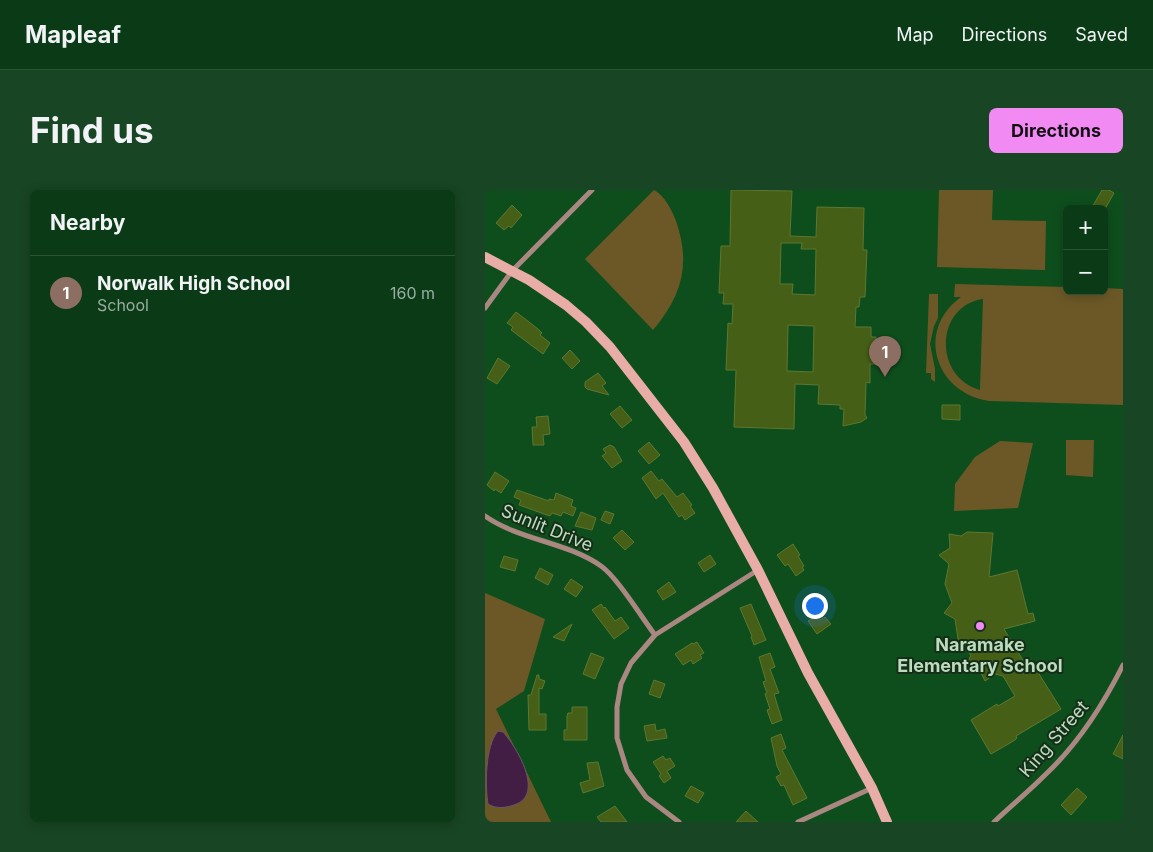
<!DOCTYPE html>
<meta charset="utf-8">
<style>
body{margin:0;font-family:Inter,sans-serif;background:#184523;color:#f1f3f6}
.controls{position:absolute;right:15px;top:15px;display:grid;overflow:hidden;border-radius:8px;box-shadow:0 2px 12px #0003}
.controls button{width:45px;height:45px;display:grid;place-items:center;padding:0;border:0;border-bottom:1px solid #2a5435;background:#0a3a16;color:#f1f3f6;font:25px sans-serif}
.you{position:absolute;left:329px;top:415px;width:18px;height:18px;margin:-12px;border:4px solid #fff;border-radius:50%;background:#1a73e8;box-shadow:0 0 0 8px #1a73e833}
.badge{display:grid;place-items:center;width:32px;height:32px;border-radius:50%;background:#f28af3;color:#fff;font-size:16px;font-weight:700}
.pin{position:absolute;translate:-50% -41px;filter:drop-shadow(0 1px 2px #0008)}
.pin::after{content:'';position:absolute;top:26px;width:18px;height:15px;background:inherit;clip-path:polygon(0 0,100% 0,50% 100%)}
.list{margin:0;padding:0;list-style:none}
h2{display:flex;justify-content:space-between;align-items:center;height:65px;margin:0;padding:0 20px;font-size:21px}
h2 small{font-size:16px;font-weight:400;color:#99ada1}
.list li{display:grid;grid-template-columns:32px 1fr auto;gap:15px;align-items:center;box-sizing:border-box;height:75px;padding:0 20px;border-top:1px solid #2a5435}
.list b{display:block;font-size:19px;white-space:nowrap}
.list p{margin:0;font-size:16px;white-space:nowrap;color:#99ada1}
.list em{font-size:16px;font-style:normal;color:#99ada1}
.map{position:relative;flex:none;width:638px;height:632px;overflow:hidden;border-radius:8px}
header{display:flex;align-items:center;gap:30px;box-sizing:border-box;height:70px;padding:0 25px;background:#0a3a16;border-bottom:1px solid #2a5435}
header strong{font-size:24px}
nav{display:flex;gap:28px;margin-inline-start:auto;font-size:18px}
.intro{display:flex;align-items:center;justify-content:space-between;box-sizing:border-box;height:120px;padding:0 30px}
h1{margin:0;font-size:35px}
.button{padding:12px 22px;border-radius:8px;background:#f28af3;color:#111;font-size:18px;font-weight:700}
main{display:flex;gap:30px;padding:0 30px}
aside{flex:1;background:#0a3a16;border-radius:8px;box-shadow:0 2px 12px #0003}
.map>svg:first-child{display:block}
.green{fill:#6c5827;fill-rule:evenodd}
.water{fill:#431e44;stroke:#685769}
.building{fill:#465f16;stroke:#5d7731;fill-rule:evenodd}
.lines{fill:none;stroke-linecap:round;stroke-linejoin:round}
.minor{stroke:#ab8782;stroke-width:5}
.secondary{stroke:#e7ada6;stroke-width:10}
.poi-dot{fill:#f28af3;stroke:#152e18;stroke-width:2}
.labels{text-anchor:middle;stroke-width:4;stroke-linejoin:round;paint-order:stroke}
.street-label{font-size:18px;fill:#bddcbf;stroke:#152e18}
.poi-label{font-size:18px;font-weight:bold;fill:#bddcbf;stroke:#152e18}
</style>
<header>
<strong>Mapleaf</strong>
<nav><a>Map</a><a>Directions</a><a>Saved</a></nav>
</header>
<div class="intro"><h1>Find us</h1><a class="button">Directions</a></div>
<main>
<aside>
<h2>Nearby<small></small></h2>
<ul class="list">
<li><span class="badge" style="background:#8d6e63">1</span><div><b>Norwalk High School</b><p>School</p></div><em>160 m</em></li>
</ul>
</aside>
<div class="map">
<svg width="638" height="632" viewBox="0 0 638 632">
<rect width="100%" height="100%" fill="#0e4e1d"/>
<!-- green -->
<path class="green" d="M169 0C179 5 187 20 191 31 206 74 197 106 168 140L100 69Z
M454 0H508L507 30 561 31 560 80 452 77Z
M470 94 582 97V101H619V98L638 99V215L504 211C450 203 430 140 476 107H469ZM498 109 495 199V200C448 187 450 116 498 109Z
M444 104H453V128L449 136 445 154 450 179V192L446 189V183H441Z
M581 250H609L608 287 581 285Z
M515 251 548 253 533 318 469 321 470 294 490 267Z
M0 403 60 429 39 501 11 519 66 632H0Z"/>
<!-- water -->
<path class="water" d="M13 541 18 542C31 556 61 605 29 615 20 618 11 619 3 614 0 596 0 556 13 541Z"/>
<!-- building -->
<path class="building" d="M246 0 307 1 305 46 331 47 332 17 379 18 378 60H382L380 107H375L374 117H371L370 137H386V147H391L390 174H385V193L381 192 380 225 382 228 376 232 358 236 359 219H355V215L333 214 334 195 310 194 309 239 249 237 251 180H241L243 133 247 134 248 114H238L239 103H234L236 56H245ZM296 53H317L316 59H331L330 105 307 104 308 94H295ZM303 135 329 136 328 182 302 181Z
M617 0H624L629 3 620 19H606Z
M27 15 37 25 26 38 24 36 19 40 11 33Z
M31 122 53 139 57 143 55 145 65 153 58 164 26 140 28 137 22 133Z
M85 160 95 171 87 179 77 168Z
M13 168 25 176 12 194 2 188Z
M113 183 121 193 117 196 124 205 102 199 100 197V192Z
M457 215H475V230L457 229Z
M135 216 147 230 137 238 125 224Z
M63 226 65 244 58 245 59 255H48L47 237H52L51 227Z
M164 252 175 265 164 274 153 261Z
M125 255 129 257 137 271 127 278 117 266 121 263 118 259Z
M166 281 174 291 177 289 192 307 198 303 207 315 205 316 210 323 200 330 197 325 194 327 178 303 171 309 157 288Z
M10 282 24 291 16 303 10 299 9 301 2 295Z
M32 300 64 311V309L69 310 71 303 83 308 88 310 86 316 91 318 88 326 78 322 76 326 67 323 65 326 34 315 36 310 29 307Z
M120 321 129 324 125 334 116 330Z
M96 322 111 328 107 340 90 336Z
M137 340 149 352 140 360 128 348Z
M482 342 508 343 504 387 532 380 543 424 548 423 550 431 519 439 539 472 544 468 576 519 531 546 532 548 530 550 506 564 486 530 512 514 513 516 530 506 518 486 510 484 500 491 494 479 481 477 486 465 473 449 470 429 459 423 467 413 460 394 464 374 454 365 465 358 464 344 476 346Z
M308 354 315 365 313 366 319 376 317 377 319 380 311 386 303 374 300 376 292 365Z
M225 365 231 374 219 382 213 373Z
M19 366 33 370 30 381 15 377Z
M55 378 68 385 63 395 50 388Z
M86 389 98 397 91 407 79 399Z
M184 392 191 402 178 410 172 401Z
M116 414 119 418 120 417 130 431 136 427 144 438 129 449 107 420Z
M266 414 281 450 269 455 266 447 267 446 255 418Z
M332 425 336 430 340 427 346 434 332 444 323 431Z
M87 434 79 451 68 447Z
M212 452 219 463 215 465 217 468 208 474 206 470 198 475 190 464 207 453 208 454Z
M106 463 119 468 110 489 98 484Z
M285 463 290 477 285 479 294 503 289 504 297 530 287 534 282 520 285 519 280 504 282 503 278 492 281 491 274 467Z
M52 485H54V489L60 491 57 499 54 498V524H61V540H44L43 505H46Z
M169 490 180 494 175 508 164 504Z
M87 517H102V550H79V540H82V526L83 523H87Z
M170 534 171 541 180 539 182 548 162 551 159 536Z
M296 544 301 558 297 560 322 608 308 615 299 595 296 596 291 587 296 584 292 576 286 548Z
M638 545V569L628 564Z
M178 566 181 570 185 568 190 576 182 581 186 588 179 593 174 586 176 584 168 572Z
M113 572 119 596 98 603 95 593 105 590 102 573Z
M206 596 219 603 213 613 200 606Z
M592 598 602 607 586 625 576 615Z
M130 616 142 632H116L112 627Z
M261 621 273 632H251Z"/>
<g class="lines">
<!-- minor -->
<path class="minor" d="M0 118 27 81 107 0
M0 326C34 350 82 352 116 376 132 387 157 428 170 445
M194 632 161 607 142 580 132 548V517L136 494 146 473 170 445 273 380
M313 632 387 598
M509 632C526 616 544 601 560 585 593 554 618 515 638 475"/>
<!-- secondary -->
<path class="secondary" d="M0 67 44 90 81 115 101 132 125 157 199 252 228 298 273 380 323 483 387 598 402 632"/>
</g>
<!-- markers -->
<circle class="poi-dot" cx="495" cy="436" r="5"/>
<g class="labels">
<!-- street labels -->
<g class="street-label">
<text transform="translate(62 338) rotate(22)" y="6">Sunlit Drive</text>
<text transform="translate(569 549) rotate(-49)" y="6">King Street</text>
</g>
<!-- poi labels -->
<g class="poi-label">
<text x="495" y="461">Naramake<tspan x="495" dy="21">Elementary School</tspan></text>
</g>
</g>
</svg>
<div class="controls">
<button>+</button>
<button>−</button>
</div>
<div class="you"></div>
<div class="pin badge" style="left:400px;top:187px;background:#8d6e63">1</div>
</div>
</main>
